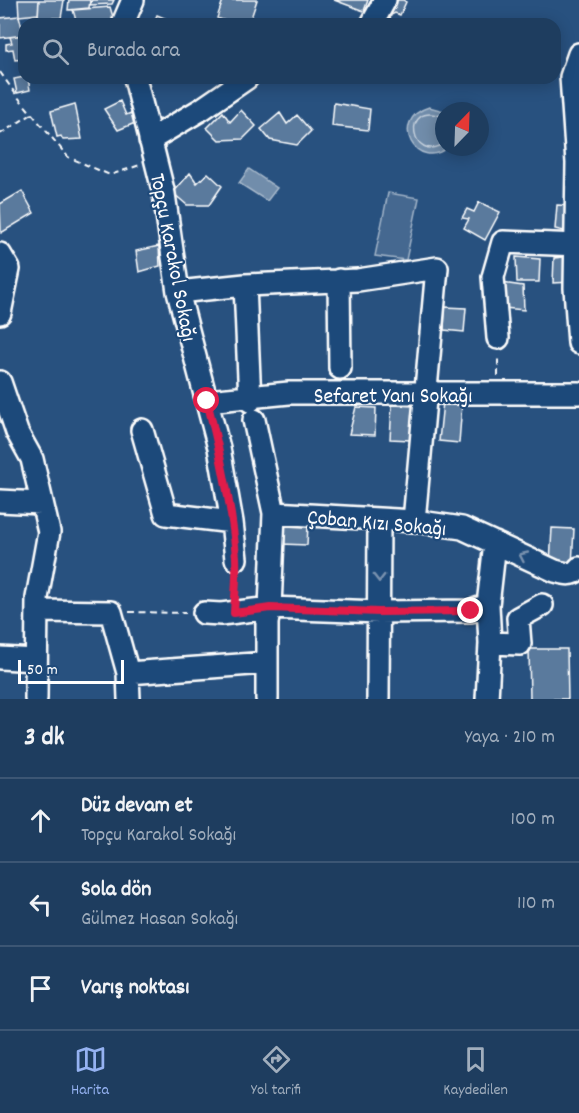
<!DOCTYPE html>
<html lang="tr">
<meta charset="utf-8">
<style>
body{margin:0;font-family:Dekko,sans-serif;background:#2b4868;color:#f1f3f6}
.compass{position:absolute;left:435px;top:102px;width:54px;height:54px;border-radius:50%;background:#1e3d5f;box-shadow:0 3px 15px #0003;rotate:23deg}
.scale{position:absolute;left:18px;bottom:15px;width:106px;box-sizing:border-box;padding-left:6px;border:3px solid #fff;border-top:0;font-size:16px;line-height:21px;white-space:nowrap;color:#fff;-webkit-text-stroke:4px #1f4a7a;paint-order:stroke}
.stop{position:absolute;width:18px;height:18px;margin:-14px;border:4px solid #e11d48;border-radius:50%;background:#fff}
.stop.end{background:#e11d48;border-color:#fff;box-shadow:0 2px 6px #0008}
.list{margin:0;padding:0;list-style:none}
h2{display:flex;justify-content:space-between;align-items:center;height:78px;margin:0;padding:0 24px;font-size:26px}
h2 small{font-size:20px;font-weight:400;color:#a1aebd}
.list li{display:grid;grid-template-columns:39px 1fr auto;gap:18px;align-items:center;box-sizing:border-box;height:84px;padding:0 24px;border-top:2px solid #3c5674}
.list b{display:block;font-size:22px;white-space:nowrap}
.list p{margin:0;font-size:20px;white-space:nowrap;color:#a1aebd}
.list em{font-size:20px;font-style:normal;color:#a1aebd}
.icon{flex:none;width:33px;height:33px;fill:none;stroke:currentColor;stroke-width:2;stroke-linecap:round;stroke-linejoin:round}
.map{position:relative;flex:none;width:579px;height:699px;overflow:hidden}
.search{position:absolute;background:#1e3d5f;box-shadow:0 3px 15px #0003;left:18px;right:18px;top:18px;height:66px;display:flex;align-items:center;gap:15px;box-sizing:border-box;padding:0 21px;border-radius:18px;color:#a1aebd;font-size:22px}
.sheet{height:330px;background:#1e3d5f}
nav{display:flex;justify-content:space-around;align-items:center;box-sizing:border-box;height:84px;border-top:2px solid #3c5674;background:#1e3d5f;font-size:16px;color:#a1aebd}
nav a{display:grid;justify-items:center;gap:3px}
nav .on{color:#95b2f1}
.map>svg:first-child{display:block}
.green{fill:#446890;stroke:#a2b4c8;stroke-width:1.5}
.water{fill:#718dab;stroke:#aabbcd;stroke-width:1.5}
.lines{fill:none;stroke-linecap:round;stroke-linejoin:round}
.shore{stroke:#c6d1dd;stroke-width:1.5}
.building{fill:#5a7a9d;stroke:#fff;stroke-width:1.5}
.minor-casing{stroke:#fff;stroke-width:26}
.path{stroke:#fff;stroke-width:2;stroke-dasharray:6 4.5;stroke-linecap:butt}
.minor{stroke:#1f4a7a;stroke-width:21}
.oneway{stroke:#7992af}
.route{stroke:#e11d48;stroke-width:8}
.labels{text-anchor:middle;stroke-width:4.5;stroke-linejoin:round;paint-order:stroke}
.street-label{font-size:22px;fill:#fff;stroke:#1f4a7a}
</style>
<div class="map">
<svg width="579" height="699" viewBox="0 0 579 699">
<rect width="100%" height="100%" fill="#28517f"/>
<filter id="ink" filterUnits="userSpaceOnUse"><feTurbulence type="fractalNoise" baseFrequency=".0167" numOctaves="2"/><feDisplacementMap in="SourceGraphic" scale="12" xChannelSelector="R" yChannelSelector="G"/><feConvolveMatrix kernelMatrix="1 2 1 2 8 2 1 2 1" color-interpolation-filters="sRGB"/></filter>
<g filter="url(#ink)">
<!-- green -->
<path class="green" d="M388 193 419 198 406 260 375 256Z"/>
<!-- water -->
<path class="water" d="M429 107 444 111V147H448C417 173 387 120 429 107Z
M249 169 277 188 267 201 239 183Z"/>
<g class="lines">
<!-- shore -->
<path class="shore" d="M444 117C398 100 412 166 444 143"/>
</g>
<!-- building -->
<path class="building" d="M18 0H39L38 14 19 16Z
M39 0H64L61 18H38Z
M69 0H90L89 8 68 10Z
M92 0H114L112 4 90 5Z
M223 0H257L249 24H234L217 18Z
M334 0H368L364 11Z
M388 0H403L406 2 400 15 395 13 391 15 389 23 380 19Z
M110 7 115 24H77L73 10Z
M157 15 179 24H153Z
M19 16 24 35 0 38V18Z
M24 35V59L15 60 13 49 6 50V44L12 43 10 37Z
M24 77 28 78 30 90 17 93 14 79Z
M120 101 126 115 131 113 135 123 118 130 104 109Z
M334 103 370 109 368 130 332 126Z
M75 104 82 139 63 140 61 136 57 137 51 111Z
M241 110 256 126 243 139 219 140 207 128 223 112 230 122Z
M280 113 287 124 297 115 311 131 297 145 270 140 261 129Z
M190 173 197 183 208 173 222 186 209 205H187L173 193Z
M22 191 34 213 1 233 0 204Z
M479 202 500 212 485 240 464 228 469 219 462 218 467 209 474 212Z
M557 205 574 206 573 233 555 229Z
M159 246 160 266 139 272 136 251Z
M573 256 572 282 553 283 554 258Z
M516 257 540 259 539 282H517Z
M502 283 523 286 524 310 504 308Z
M445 307 466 308 464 332 444 330Z
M443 402 462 404 459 443 439 441Z
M392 405 414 406 411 440 390 439Z
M356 407 376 408 375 435 349 434Z
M283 524 308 525 307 545 282 544Z
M552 528 574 529 572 565 550 564Z
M529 649H567L568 699H530Z"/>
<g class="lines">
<!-- minor casing -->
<g class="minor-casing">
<path id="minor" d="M125 24 124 21 133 0
M372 24 385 0
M579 54 571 77 577 163 575 288 579 343
M135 78 164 194 178 292 219 448 232 522 236 559
M150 140 202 109 247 78
M0 254 9 269 0 313
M339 280 340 368
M245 285 250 401
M178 292 245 285 358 280 437 268 414 521
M498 338 493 277 503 242 579 245
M0 382 17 432 32 459 49 532 37 598 36 699
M207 401 289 393H579
M254 420 274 513 270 608 267 623V699
M142 430 166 514 232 522
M0 501 41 503
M274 513 414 521 462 528 555 571C563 573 573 577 579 568
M37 611 111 612 128 673 129 699
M204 613 221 614 270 608 379 612 471 611 488 605
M490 643 520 644 518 618 542 605
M0 658 36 660
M128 673 267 663
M378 699 379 519
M487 699 490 643 488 605 495 543"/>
</g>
<!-- path -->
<path class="path" d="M0 72 17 96 68 157 110 175 140 165
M0 134 32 114
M498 376V355
M235 595 236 577
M129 612 186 613"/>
<!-- minor -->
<use href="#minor" class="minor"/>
</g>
<!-- one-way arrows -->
<defs><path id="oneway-chevron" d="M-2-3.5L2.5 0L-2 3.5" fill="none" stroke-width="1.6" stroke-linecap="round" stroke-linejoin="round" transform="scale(1.5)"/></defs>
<g class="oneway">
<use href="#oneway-chevron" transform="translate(523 556) rotate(-155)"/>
<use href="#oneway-chevron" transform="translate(379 578) rotate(90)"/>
</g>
</g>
<g class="lines" filter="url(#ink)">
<!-- route -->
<path class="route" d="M207 401C220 452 232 505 236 557 237 575 235 595 234 613L270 608 379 612 471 611"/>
</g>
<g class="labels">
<!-- street labels -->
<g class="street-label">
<text transform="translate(175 257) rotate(79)" y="8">Topçu Karakol Sokağı</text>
<text x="393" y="402">Sefaret Yanı Sokağı</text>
<text transform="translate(377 521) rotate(5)" y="8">Çoban Kızı Sokağı</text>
</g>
</g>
</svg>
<svg class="compass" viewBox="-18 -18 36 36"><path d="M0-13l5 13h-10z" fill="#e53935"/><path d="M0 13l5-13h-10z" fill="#a1aebd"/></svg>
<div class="scale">50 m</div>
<div class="stop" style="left:207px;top:401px"></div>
<div class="stop end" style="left:471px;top:611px"></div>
<div class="search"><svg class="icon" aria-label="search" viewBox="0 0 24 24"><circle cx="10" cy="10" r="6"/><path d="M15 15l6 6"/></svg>Burada ara</div>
</div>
<section class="sheet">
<h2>3 dk<small>Yaya · 210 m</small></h2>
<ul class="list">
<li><svg class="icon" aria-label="ahead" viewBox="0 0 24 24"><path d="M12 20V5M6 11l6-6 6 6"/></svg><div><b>Düz devam et</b><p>Topçu Karakol Sokağı</p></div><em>100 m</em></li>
<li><svg class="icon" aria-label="left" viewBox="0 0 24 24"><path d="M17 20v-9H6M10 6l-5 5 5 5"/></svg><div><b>Sola dön</b><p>Gülmez Hasan Sokağı</p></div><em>110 m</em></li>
<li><svg class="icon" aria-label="arrive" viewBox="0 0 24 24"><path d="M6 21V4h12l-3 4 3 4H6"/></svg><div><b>Varış noktası</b></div></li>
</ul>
</section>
<nav>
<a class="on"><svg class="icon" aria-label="map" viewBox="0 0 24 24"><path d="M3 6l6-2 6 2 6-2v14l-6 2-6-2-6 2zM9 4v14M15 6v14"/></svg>Harita</a>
<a><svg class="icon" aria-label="directions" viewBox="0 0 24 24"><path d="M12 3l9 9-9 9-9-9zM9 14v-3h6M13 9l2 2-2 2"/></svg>Yol tarifi</a>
<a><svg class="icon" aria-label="saved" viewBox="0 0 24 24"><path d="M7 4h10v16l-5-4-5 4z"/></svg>Kaydedilen</a>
</nav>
